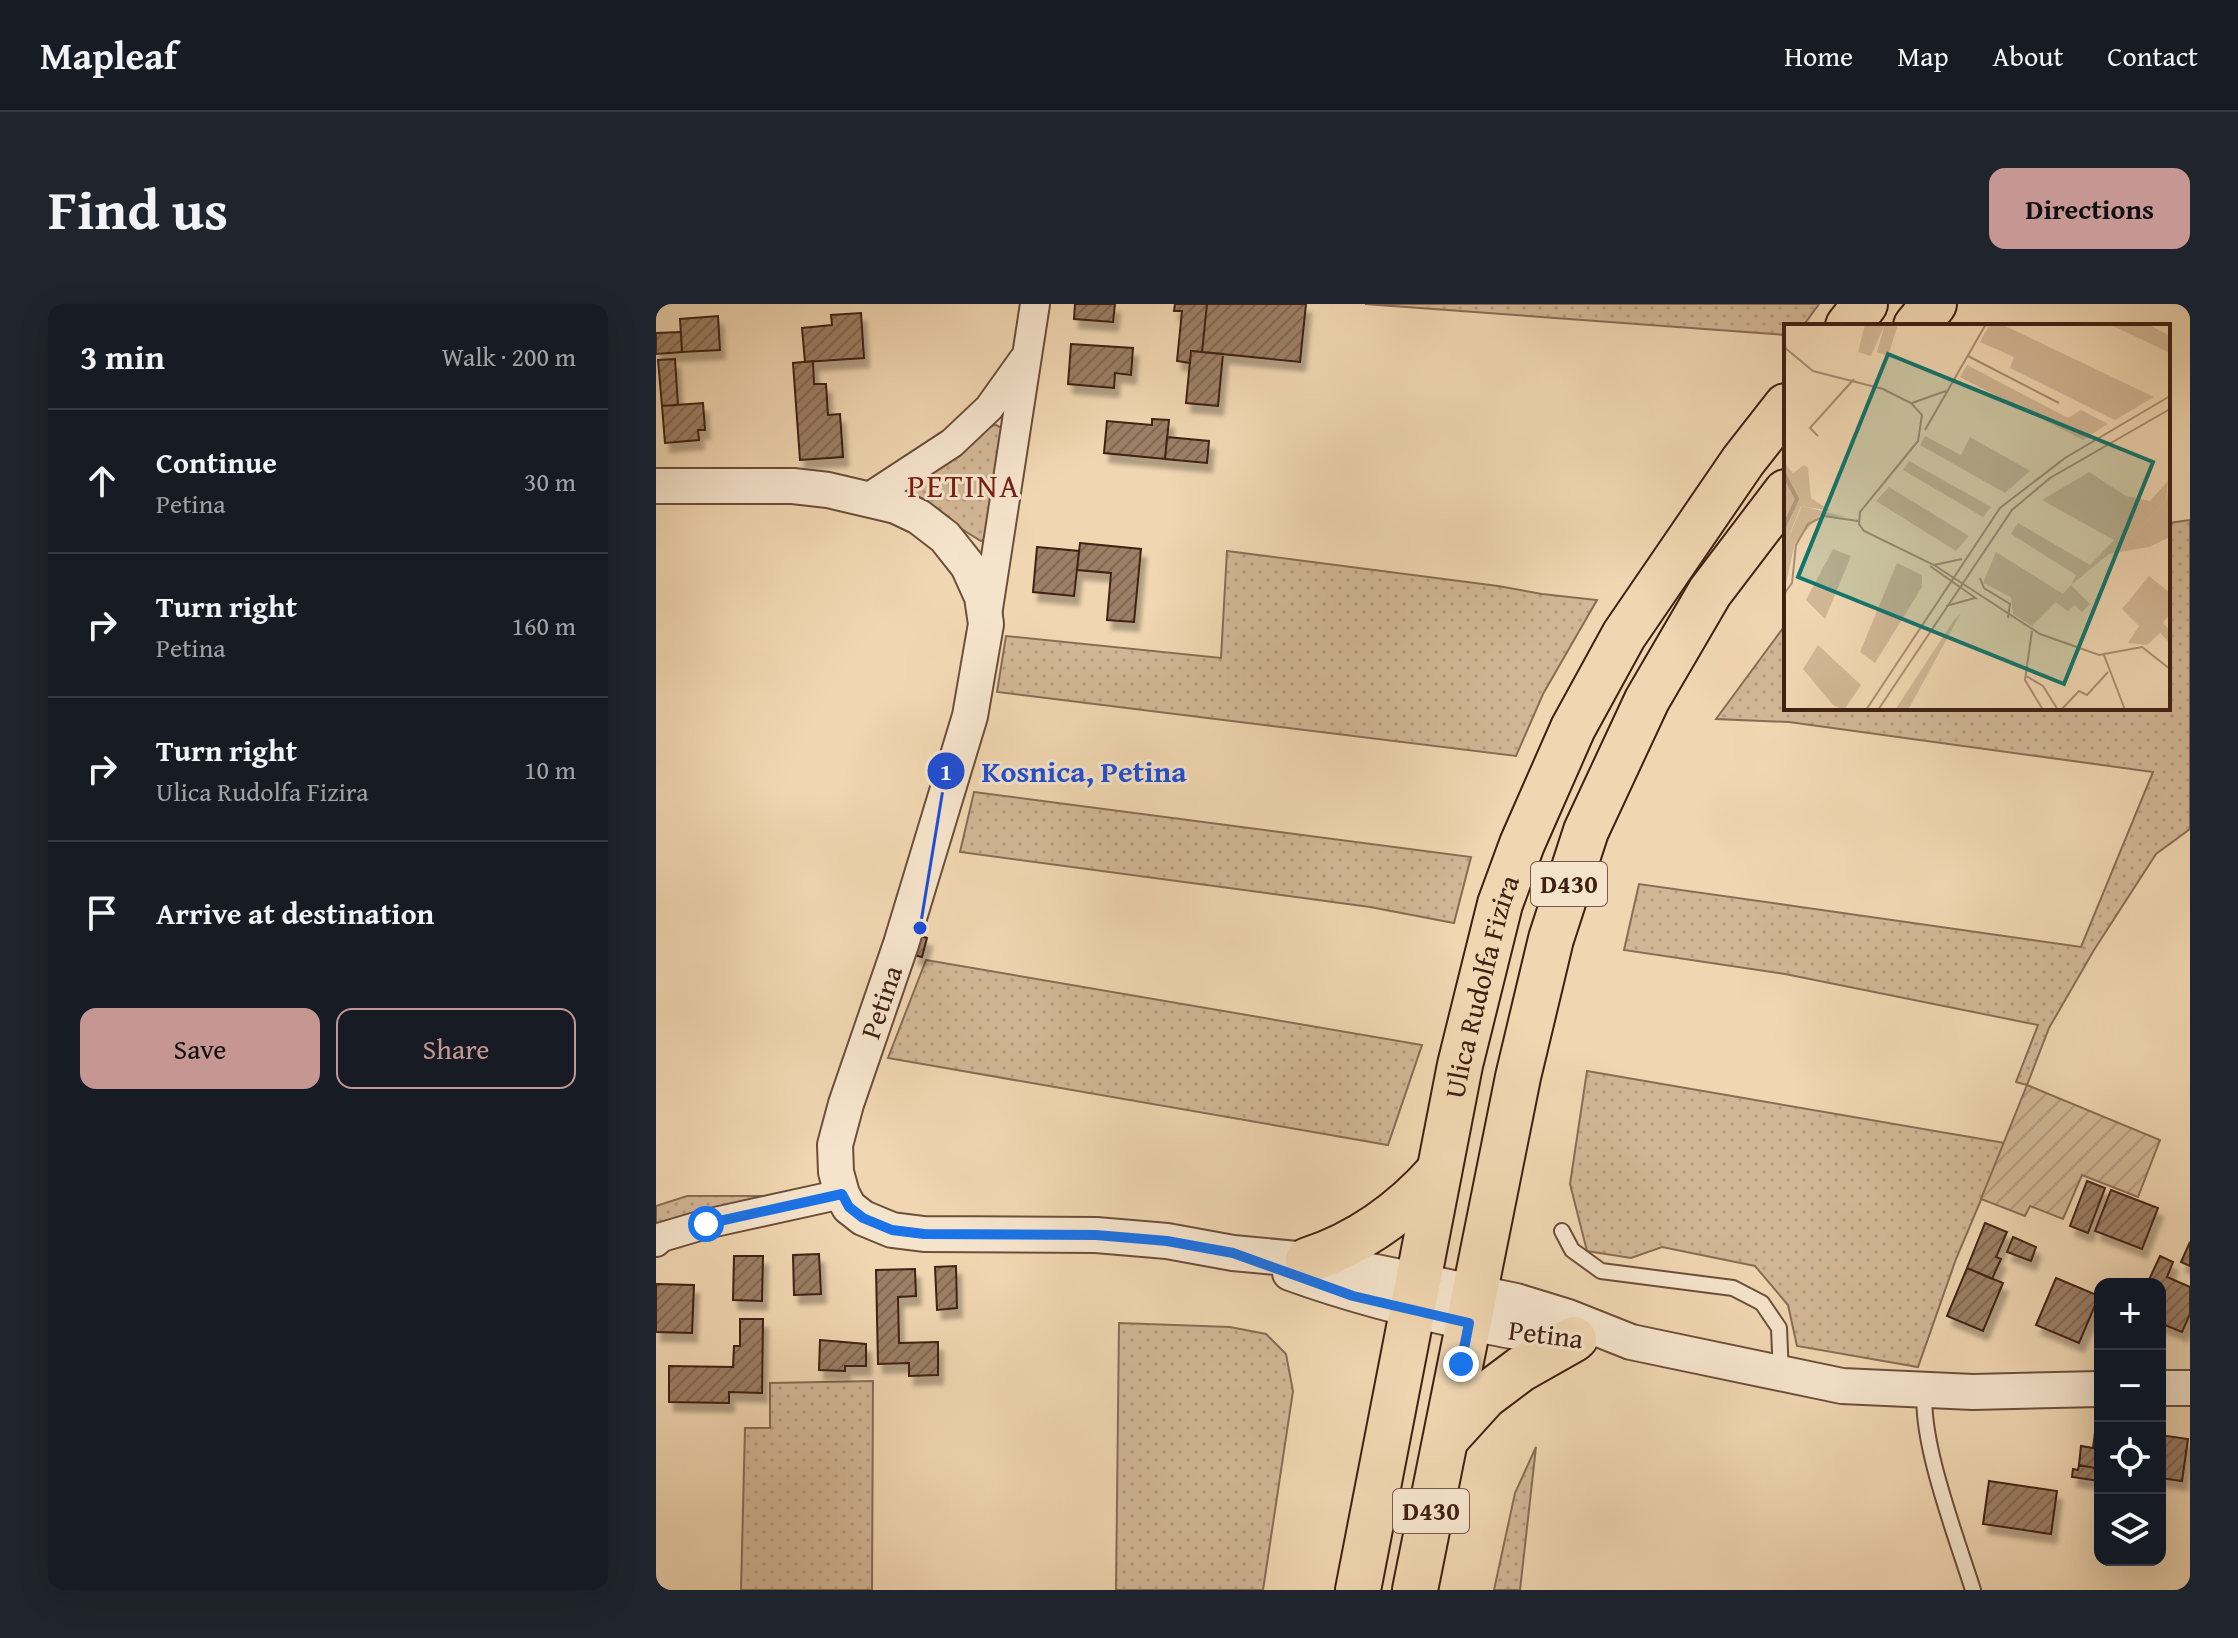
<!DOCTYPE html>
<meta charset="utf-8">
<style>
body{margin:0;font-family:"Gentium Book Plus",serif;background:#20242c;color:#f1f3f6}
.controls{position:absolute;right:24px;bottom:24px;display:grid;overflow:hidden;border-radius:16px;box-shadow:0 8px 32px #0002}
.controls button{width:72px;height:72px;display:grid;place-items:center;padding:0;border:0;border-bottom:2px solid #363941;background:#171b24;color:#f1f3f6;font:40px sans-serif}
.stop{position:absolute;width:24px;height:24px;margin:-18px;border:6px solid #1a73e8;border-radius:50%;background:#fff}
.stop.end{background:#1a73e8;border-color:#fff;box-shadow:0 2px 8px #0008}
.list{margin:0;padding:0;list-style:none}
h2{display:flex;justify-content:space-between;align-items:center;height:104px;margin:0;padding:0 32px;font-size:34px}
h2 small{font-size:26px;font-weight:400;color:#9ea1a6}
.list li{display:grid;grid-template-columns:52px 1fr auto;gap:24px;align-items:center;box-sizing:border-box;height:144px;padding:0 32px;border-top:2px solid #363941}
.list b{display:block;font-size:30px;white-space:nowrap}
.list p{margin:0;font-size:26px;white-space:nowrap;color:#9ea1a6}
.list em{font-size:26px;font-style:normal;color:#9ea1a6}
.actions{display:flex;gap:16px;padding:24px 32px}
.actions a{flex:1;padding:18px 0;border:2px solid #c59692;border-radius:16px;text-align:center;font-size:28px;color:#c59692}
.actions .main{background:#c59692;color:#111}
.icon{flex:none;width:44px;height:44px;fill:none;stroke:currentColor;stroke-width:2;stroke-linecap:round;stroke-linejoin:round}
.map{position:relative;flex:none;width:1534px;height:1286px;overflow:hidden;border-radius:16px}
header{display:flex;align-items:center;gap:48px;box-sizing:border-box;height:112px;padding:0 40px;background:#171b24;border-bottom:2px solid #363941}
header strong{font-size:38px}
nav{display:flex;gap:44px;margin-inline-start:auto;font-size:28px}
.intro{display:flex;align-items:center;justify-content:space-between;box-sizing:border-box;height:192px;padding:0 48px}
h1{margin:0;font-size:56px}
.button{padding:20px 36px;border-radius:16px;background:#c59692;color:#111;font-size:28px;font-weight:700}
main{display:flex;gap:48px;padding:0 48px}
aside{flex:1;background:#171b24;border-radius:16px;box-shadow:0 8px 32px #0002}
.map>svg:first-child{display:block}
.grass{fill:url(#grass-dots);stroke:#896c54;stroke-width:2}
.garden{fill:url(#garden-furrows);stroke:#896c54;stroke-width:2}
.building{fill:url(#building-hatch);stroke:#402012;stroke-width:2;filter:url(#shadow)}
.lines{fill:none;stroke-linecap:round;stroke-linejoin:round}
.service-casing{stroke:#6c4e3a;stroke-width:18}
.minor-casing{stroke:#6c4e3a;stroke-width:32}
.tertiary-casing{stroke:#6c4e3a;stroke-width:38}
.primary-casing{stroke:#402012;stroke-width:48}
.service{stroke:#f5e4cc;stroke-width:14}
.minor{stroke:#f5e4cc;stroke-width:28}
.tertiary{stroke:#f5e4cc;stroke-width:34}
.primary{stroke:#f0d6b1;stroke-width:44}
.route{stroke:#1a73e8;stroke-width:10}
.labels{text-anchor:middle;stroke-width:6;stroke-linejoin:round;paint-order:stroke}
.shield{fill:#f5e4cc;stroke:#765b4a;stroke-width:2}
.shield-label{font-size:26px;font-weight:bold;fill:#402012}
.street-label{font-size:28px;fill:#402012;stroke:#f5e4cc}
.quarter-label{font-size:32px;letter-spacing:2px;fill:#7a1f14;stroke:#f5e4cc}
.inset-river{fill:none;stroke:#b4987b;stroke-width:4}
.inset-road{fill:none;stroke:#aa8d71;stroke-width:2}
.view{fill:#0f766e;fill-opacity:0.15;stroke:#0f766e;stroke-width:4}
.inset-edge{fill:none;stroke:#402012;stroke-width:4}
.leader{fill:none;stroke:#1d4ed8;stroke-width:3}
.callout-dot{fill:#1d4ed8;stroke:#f5e4cc;stroke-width:3}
.mark-label{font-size:24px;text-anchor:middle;font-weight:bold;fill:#fff}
.callout-label{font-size:30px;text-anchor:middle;font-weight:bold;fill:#1d4ed8;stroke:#f5e4cc;stroke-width:6;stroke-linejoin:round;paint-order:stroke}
</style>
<header>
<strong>Mapleaf</strong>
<nav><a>Home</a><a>Map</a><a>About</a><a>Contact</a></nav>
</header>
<div class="intro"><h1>Find us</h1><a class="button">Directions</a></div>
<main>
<aside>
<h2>3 min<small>Walk · 200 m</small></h2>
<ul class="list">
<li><svg class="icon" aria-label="ahead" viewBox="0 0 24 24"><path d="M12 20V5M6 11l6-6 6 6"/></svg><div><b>Continue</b><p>Petina</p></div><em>30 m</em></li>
<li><svg class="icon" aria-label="right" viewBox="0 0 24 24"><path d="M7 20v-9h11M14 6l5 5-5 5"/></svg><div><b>Turn right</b><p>Petina</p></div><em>160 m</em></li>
<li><svg class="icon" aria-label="right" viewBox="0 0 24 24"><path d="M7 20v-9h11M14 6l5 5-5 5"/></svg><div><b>Turn right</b><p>Ulica Rudolfa Fizira</p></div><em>10 m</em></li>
<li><svg class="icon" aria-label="arrive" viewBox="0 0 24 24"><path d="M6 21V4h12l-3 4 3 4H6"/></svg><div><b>Arrive at destination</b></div></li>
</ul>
<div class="actions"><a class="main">Save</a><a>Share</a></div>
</aside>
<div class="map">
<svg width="1534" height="1286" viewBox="0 0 1534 1286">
<defs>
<pattern id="grass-dots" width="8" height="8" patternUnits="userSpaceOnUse" patternTransform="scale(2)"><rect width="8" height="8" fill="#d2b796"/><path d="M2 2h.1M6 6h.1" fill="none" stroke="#b59d80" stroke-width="1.8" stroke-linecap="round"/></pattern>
<pattern id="garden-furrows" width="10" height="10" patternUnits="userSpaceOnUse" patternTransform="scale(2)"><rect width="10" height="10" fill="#d2b796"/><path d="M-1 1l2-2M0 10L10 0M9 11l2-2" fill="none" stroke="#b59d80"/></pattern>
<pattern id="building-hatch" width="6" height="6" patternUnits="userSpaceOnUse" patternTransform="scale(2)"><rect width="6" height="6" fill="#9c7f65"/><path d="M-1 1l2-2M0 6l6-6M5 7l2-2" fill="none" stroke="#816852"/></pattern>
<filter id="shadow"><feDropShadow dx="5" dy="9" stdDeviation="2" flood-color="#0004"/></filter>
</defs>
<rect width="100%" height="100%" fill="#f0d6b1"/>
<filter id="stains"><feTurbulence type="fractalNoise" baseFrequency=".0025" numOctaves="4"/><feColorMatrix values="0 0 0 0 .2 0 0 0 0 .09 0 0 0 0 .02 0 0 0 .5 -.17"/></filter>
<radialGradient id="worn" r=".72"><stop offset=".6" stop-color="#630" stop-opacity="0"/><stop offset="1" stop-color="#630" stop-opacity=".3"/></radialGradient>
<!-- grass -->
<path class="grass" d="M709 0H1163L1147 22H1130V31Z
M340 121 346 124 329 235 325 237 243 186 334 122Z
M1534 216V525L1500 550 1438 646 1393 724 1371 781 1360 778 1382 721 1129 670 968 646 983 580 1425 643 1497 468 1133 418 1060 415 1130 320V404H1512V219Z
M571 247 842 282 886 290 941 296 887 390 860 452 341 388 350 332 565 354Z
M318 488 815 553 798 619 714 603 304 548Z
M270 656 766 741 732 841 232 754Z
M931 767 1349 839 1300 955 1262 1063 1141 1042 1132 1001 1099 962 1006 943 975 954 931 947 914 880Z
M31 892H117L0 926V902Z
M463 1019 574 1023 610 1030 630 1050 637 1087 607 1286H460Z
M217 1077 216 1286H85L89 1124H114V1079Z
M880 1143 864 1286H838L859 1189Z"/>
<!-- garden -->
<path class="garden" d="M1371 781 1504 836 1482 893 1426 871 1407 915 1374 902 1369 912 1325 895Z"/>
<!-- building -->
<path class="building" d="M419 0H459L457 18 418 15Z
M519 0H551L546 48 535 47 534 59 521 57 526 7H518Z
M551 0H650L644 58 546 48Z
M205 9 208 54 149 58 146 24 176 21 175 11Z
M62 12 64 46 26 48 24 15Z
M25 28 26 48 0 50V29Z
M415 40 477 44 475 71 459 69 458 84 412 80Z
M535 47 567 50 562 102 530 99Z
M19 55 22 101 6 102 2 56Z
M157 57 158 80H170L172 111 184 110 187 153 144 156 137 59Z
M47 99 49 126H42L43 136 9 139 6 102Z
M496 115 513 116 509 155 448 149 451 117 496 121Z
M511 133 553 137 551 159 509 155Z
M424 239 485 245 478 318 451 316 455 269 421 266Z
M381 243 423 247 418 292 377 288Z
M262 631 271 634 266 653 257 651Z
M1431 877 1449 884 1432 929 1414 922Z
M1455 886 1502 904 1486 945 1439 927Z
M1329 919 1351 928 1340 953 1345 955 1336 975 1311 964Z
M1357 933 1380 943 1375 957 1351 948Z
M1534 938V962L1525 958Z
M163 950 165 990 138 991 137 951Z
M78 952H107L106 997 77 996Z
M1504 952 1517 958 1511 973 1534 983V1010L1526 1028 1504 1019V980H1491Z
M300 962 301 1004 281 1006 279 963Z
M1311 964 1347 979 1327 1027 1291 1012Z
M259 965 260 992 242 993 243 1039 282 1038V1071L253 1072V1059L222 1060 220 966Z
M1400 974 1443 992 1423 1039 1380 1021Z
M0 980 38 981 36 1029 0 1028Z
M84 1015H107L106 1089 73 1088V1099L13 1098V1062L77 1063 78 1042H84Z
M164 1036 210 1040V1062H189V1067L163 1066Z
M1440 1121 1444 1122V1165L1423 1161 1425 1142 1437 1144Z
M1504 1131 1532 1135 1526 1177 1504 1174Z
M1423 1161 1444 1165V1177L1416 1173 1417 1165 1422 1166Z
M1333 1177 1401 1187 1395 1230 1327 1220Z"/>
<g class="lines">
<!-- service casing -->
<g class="service-casing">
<path id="service" d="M906 927 916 946 945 967 1077 984 1106 999 1123 1024 1125 1071
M1269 1086C1263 1136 1301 1235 1317 1286"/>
</g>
<!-- minor casing -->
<g class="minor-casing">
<path id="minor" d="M212 194 296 139 333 104 368 55
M331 311 379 0
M0 938 6 933 50 920 186 890"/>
</g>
<!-- tertiary casing -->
<g class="tertiary-casing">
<path id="tertiary" d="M0 182H137L172 186 240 202 263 213 289 233 312 262 326 293 330 320 314 412 245 640 190 800 179 841 180 868 186 890 193 903 207 914 236 926 268 930 440 931 511 937 577 949 652 956 720 968 860 997 912 1013 975 1038 1186 1082 1317 1088 1444 1085
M634 969C695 991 756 1007 820 1020 854 1027 889 1034 924 1036
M1504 1084H1534"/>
</g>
<!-- primary casing -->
<g class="primary-casing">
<g id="primary">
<path d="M1192 22 1209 0"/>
<path d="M1260 22 1278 0"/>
<path d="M652 956C704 939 746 909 783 867"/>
<path d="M790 1135 829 1092 865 1065 918 1035"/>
<path id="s1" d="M702 1286 804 761 844 600 866 540 917 424 968 331 1087 157 1130 102"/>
<path d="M759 1286 862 773 895 635 930 527 991 396 1054 288 1130 188"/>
</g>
</g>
<!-- service -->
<use href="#service" class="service"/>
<!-- minor -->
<use href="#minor" class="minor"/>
<!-- tertiary -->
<use href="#tertiary" class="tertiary"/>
<!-- primary -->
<use href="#primary" class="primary"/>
</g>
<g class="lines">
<!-- route -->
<path class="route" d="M50 920 186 890 193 903 207 914 236 926 268 930 440 931 511 937 577 949 697 992 813 1019 805 1060"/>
</g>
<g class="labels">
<!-- shield labels -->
<g class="shield">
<rect x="875" y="558" width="76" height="44" rx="6"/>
<rect x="737" y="1185" width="76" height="44" rx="6"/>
</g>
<g class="shield-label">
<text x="913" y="589">D430</text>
<text x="775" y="1216">D430</text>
</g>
<!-- street labels -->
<g class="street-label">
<text dy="10" stroke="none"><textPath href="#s1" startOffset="616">Ulica Rudolfa Fizira</textPath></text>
<text transform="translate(225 698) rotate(-71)" y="10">Petina</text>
<text transform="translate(890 1030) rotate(7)" y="10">Petina</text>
</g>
<!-- quarter labels -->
<g class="quarter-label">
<text x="308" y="193">PETINA</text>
</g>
</g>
<!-- overview -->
<g transform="translate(1128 20)">
<rect width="386" height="386" fill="#f0d6b1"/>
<path d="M101 0H114L104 32 93 28ZM206 0H217L370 73 331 96 226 44 230 33 196 18ZM325 0H363L386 12V29ZM183 41 284 94 297 86 324 100 299 116 176 53ZM141 112 177 131 186 113 246 147 221 169 136 121ZM125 137 207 183 199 193 119 146ZM305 148 342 172 366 177 384 157 382 177 348 213 365 223 325 230 287 261 292 251 227 210 234 199 306 241 330 216 258 176ZM105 163 185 212 172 227 92 177ZM18 182 62 193 35 192 11 219 0 268V224ZM49 225 67 232 41 295 22 276ZM212 228 279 270 248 302 229 290 227 273 199 259ZM113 239 138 251V263L91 339 76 328ZM365 252 386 269V290L379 299 386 306V319L376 309 363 321 344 319 355 302 338 285ZM177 289 124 386H111L170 296ZM34 321 77 361 60 386 49 381 19 345Z" fill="#d2b796"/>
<path d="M81 0H101L87 32 74 28ZM0 139 9 149 20 141 24 144 27 174 47 187 17 182 0 224ZM386 156V213L365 223 348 213 382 177Z" fill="#d2b796"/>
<path d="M287 261 306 280 298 288 290 281 284 287 271 278Z" fill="#d2b796"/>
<path class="inset-river" d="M0 150 13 175 0 203"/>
<path class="inset-road" d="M0 23 29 47 99 65 127 79 138 91 134 117 76 188 75 200 80 207 150 241 256 310 315 331 358 323 386 345M184 32 275 79M128 79 162 67M141 106 202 0M34 112 26 104 70 55M150 241 178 235M146 242 193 275M196 254 200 264 226 280 224 294M0 270 8 259 12 221 24 200 40 192 74 197M162 282 191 274M248 307 241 356 259 386M320 331 341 386M242 352 259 362 274 386M82 386 216 184 281 134 386 72M94 386 228 186 266 154 386 85M277 386 295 367 303 371 324 348"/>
<path class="view" d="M104 30 369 138 280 360 14 253Z"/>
<rect width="386" height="386" class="inset-edge"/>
</g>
<!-- callouts -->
<path class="leader" d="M264 624L290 467"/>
<g class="callout-dot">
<circle cx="264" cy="624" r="8"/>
<circle cx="290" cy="467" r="20"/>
</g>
<g class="mark-label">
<text x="290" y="476">1</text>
</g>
<g class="callout-label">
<text x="428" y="478">Kosnica, Petina</text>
</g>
<rect width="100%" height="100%" filter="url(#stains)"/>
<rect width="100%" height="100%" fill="url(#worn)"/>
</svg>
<div class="controls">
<button>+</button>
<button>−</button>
<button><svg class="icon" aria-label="locate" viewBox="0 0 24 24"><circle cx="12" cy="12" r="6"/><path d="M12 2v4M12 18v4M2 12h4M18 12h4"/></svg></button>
<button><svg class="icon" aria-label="layers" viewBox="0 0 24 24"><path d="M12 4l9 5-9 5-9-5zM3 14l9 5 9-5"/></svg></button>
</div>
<div class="stop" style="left:50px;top:920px"></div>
<div class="stop end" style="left:805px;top:1060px"></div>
</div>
</main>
